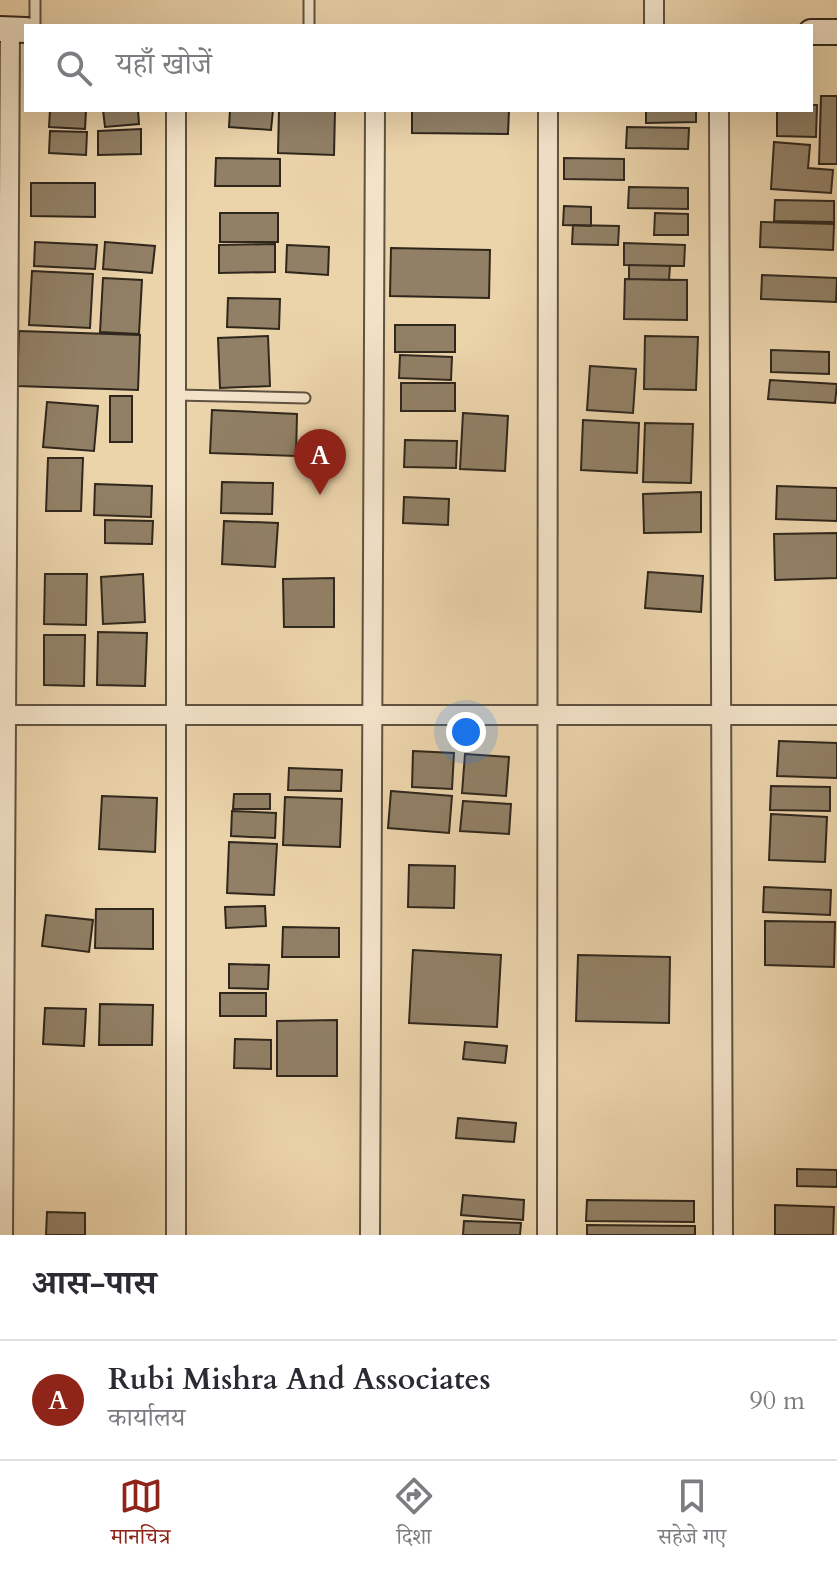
<!DOCTYPE html>
<html lang="hi">
<meta charset="utf-8">
<style>
body{margin:0;font-family:Cardo,"Noto Serif Devanagari",serif;background:#f7f7f7;color:#2b2b33}
.you{position:absolute;left:466px;top:732px;width:28px;height:28px;margin:-20px;border:6px solid #fff;border-radius:50%;background:#1a73e8;box-shadow:0 0 0 12px #1a73e833}
.badge{display:grid;place-items:center;width:52px;height:52px;border-radius:50%;background:#8f2418;color:#fff;font-size:26px;font-weight:700}
.pin{position:absolute;translate:-50% -66px;filter:drop-shadow(0 2px 4px #0008)}
.pin::after{content:'';position:absolute;top:42px;width:28px;height:24px;background:inherit;clip-path:polygon(0 0,100% 0,50% 100%)}
.list{margin:0;padding:0;list-style:none}
h2{display:flex;justify-content:space-between;align-items:center;height:104px;margin:0;padding:0 32px;font-size:34px}
h2 small{font-size:26px;font-weight:400;color:#7c7c81}
.list li{display:grid;grid-template-columns:52px 1fr auto;gap:24px;align-items:center;box-sizing:border-box;height:120px;padding:0 32px;border-top:2px solid #e1e1e2}
.list b{display:block;font-size:30px;white-space:nowrap}
.list p{margin:0;font-size:26px;white-space:nowrap;color:#7c7c81}
.list em{font-size:26px;font-style:normal;color:#7c7c81}
.icon{flex:none;width:44px;height:44px;fill:none;stroke:currentColor;stroke-width:2;stroke-linecap:round;stroke-linejoin:round}
.map{position:relative;flex:none;width:837px;height:1235px;overflow:hidden}
.search{position:absolute;background:#fff;box-shadow:0 8px 32px #0002;left:24px;right:24px;top:24px;height:88px;display:flex;align-items:center;gap:20px;box-sizing:border-box;padding:0 28px;border-radius:0px;color:#7c7c81;font-size:30px}
.sheet{height:224px;background:#fff}
nav{display:flex;justify-content:space-around;align-items:center;box-sizing:border-box;height:112px;border-top:2px solid #e1e1e2;background:#fff;font-size:22px;color:#7c7c81}
nav a{display:grid;justify-items:center;gap:4px}
nav .on{color:#8f2418}
.map>svg:first-child{display:block}
.building{fill:#918066;stroke:#30271c;stroke-width:2}
.lines{fill:none;stroke-linecap:round;stroke-linejoin:round}
.lane-casing{stroke:#5f5240;stroke-width:13}
.street-casing{stroke:#5f5240;stroke-width:22}
.secondary-casing{stroke:#30271c;stroke-width:28}
.lane{stroke:#f2e2c8;stroke-width:9}
.street{stroke:#f2e2c8;stroke-width:18}
.secondary{stroke:#f2e2c8;stroke-width:24}
</style>
<div class="map">
<svg width="837" height="1235" viewBox="0 0 837 1235">
<rect width="100%" height="100%" fill="#ebd3aa"/>
<filter id="stains"><feTurbulence type="fractalNoise" baseFrequency=".0025" numOctaves="4"/><feColorMatrix values="0 0 0 0 .2 0 0 0 0 .09 0 0 0 0 .02 0 0 0 .5 -.17"/></filter>
<radialGradient id="worn" r=".72"><stop offset=".6" stop-color="#630" stop-opacity="0"/><stop offset="1" stop-color="#630" stop-opacity=".3"/></radialGradient>
<!-- building -->
<path class="building" d="M821 96H837V164H819Z
M811 105H817L816 137 777 136V110H811Z
M50 110H86L85 129 49 127Z
M103 110H138L139 124 105 127Z
M230 110H273L271 130 229 127Z
M279 110H335L334 155 278 153Z
M412 110H509L508 134 412 133Z
M646 110H696V122L646 123Z
M627 127 689 128 688 149 626 148Z
M141 129V154L98 155V131Z
M50 131 87 132 86 155 49 153Z
M774 142 810 145 808 168 833 170 831 193 771 189Z
M216 158 280 159V186H215Z
M564 158 624 159V180L564 179Z
M31 183H95V217L31 216Z
M629 187 688 188V209L628 208Z
M775 200 834 201V222L774 221Z
M564 206 591 207V226L563 225Z
M220 213H278V242H220Z
M655 213 688 214V235H654Z
M761 222 834 224 833 250 760 247Z
M573 225 619 226 618 245 572 244Z
M35 242 97 245 95 269 34 266Z
M105 242 155 246 152 273 103 269Z
M624 243 685 245 684 266 624 265Z
M275 244V272L219 273V245Z
M287 245 329 247 328 275 286 272Z
M391 248 490 250 489 298 390 296Z
M629 265 670 266 669 280 629 279Z
M32 271 93 274 90 328 29 325Z
M762 275 837 278 836 302 761 299Z
M103 278 142 280 139 334 100 332Z
M625 279 687 280V320L624 319Z
M228 298 280 299 279 329 227 327Z
M395 325H455V352H395Z
M19 331 140 335 138 390 17 386Z
M268 336 270 386 220 388 218 338Z
M645 336 698 337 696 390 644 389Z
M771 350 829 352V374L771 372Z
M400 355 452 357 451 380 399 378Z
M590 366 636 369 633 413 587 410Z
M770 380 837 384 835 403 768 399Z
M401 383H455V411H401Z
M110 396H132V442H110Z
M47 402 98 406 94 451 43 447Z
M212 410 297 414 296 456 210 453Z
M463 413 508 416 505 471 460 469Z
M583 420 639 423 637 473 581 470Z
M645 423 693 424 691 483 643 482Z
M405 440 457 441 456 468 404 467Z
M48 458H83L81 511H46Z
M222 482 273 483 272 514 221 513Z
M95 484 152 486 151 517 94 515Z
M777 486 837 488V521L776 519Z
M701 492V532L644 533 643 494Z
M404 497 449 499 448 525 403 523Z
M105 520 153 521 152 544 105 543Z
M224 521 278 523 275 567 222 564Z
M837 533V578L775 580 774 534Z
M648 572 703 576 701 612 645 608Z
M45 574H87L86 625 44 624Z
M143 574 145 622 103 624 101 577Z
M334 578V627H284L283 579Z
M98 632 147 633 145 686 97 685Z
M44 635H85L84 686 44 685Z
M779 741 837 743V778L777 776Z
M413 751 454 753 452 789 412 787Z
M465 754 509 757 506 796 462 793Z
M289 768 342 770 341 791 288 790Z
M771 786 830 787V811L770 810Z
M391 791 452 796 449 833 388 828Z
M234 794H270V809H233Z
M102 796 157 798 155 852 99 849Z
M285 797 342 799 340 847 283 845Z
M463 801 511 804 509 834 460 831Z
M232 811 276 813 275 838 231 836Z
M771 814 827 817 825 862 769 860Z
M229 842 277 844 274 895 227 893Z
M409 865 455 866 454 908 408 907Z
M764 887 831 890 830 915 763 912Z
M265 906 266 926 226 928 225 907Z
M96 909H153V949L95 948Z
M46 915 93 920 89 952 42 946Z
M765 921 835 922 834 967 765 965Z
M283 927 339 928V957H282Z
M413 950 501 955 497 1027 409 1023Z
M578 955 670 957 669 1023 576 1021Z
M229 964 269 965 268 989 229 988Z
M220 993H266V1016H220Z
M100 1004 153 1005 152 1045H99Z
M45 1008 86 1009 84 1046 43 1044Z
M337 1020V1076H277V1021Z
M235 1039 271 1040V1069L234 1068Z
M465 1042 507 1046 505 1063 463 1059Z
M458 1118 516 1123 514 1142 456 1138Z
M797 1169 837 1170V1187L797 1186Z
M463 1195 524 1200 523 1220 461 1215Z
M587 1200 694 1201V1222L586 1221Z
M775 1205 834 1207 833 1235H775Z
M47 1212 85 1213V1235H46Z
M464 1221 521 1223 520 1235H463Z
M587 1225 695 1226V1235H587Z"/>
<g class="lines">
<!-- lane casing -->
<g class="lane-casing">
<path id="lane" d="M35 0V26
M309 26V0
M176 395 305 398"/>
</g>
<!-- street casing -->
<g class="street-casing">
<path id="street" d="M654 26V0
M176 110V1235
M719 110 723 1235
M0 715H837
M3 1235 10 30
M370 1235 375 110
M547 1235 548 110"/>
</g>
<!-- secondary casing -->
<g class="secondary-casing">
<path id="secondary" d="M0 29 26 30
M811 32H837"/>
</g>
<!-- lane -->
<use href="#lane" class="lane"/>
<!-- street -->
<use href="#street" class="street"/>
<!-- secondary -->
<use href="#secondary" class="secondary"/>
</g>
<rect width="100%" height="100%" filter="url(#stains)"/>
<rect width="100%" height="100%" fill="url(#worn)"/>
</svg>
<div class="you"></div>
<div class="pin badge" style="left:320px;top:495px">A</div>
<div class="search"><svg class="icon" aria-label="search" viewBox="0 0 24 24"><circle cx="10" cy="10" r="6"/><path d="M15 15l6 6"/></svg>यहाँ खोजें</div>
</div>
<section class="sheet">
<h2>आस-पास<small></small></h2>
<ul class="list">
<li><span class="badge">A</span><div><b>Rubi Mishra And Associates</b><p>कार्यालय</p></div><em>90 m</em></li>
</ul>
</section>
<nav>
<a class="on"><svg class="icon" aria-label="map" viewBox="0 0 24 24"><path d="M3 6l6-2 6 2 6-2v14l-6 2-6-2-6 2zM9 4v14M15 6v14"/></svg>मानचित्र</a>
<a><svg class="icon" aria-label="directions" viewBox="0 0 24 24"><path d="M12 3l9 9-9 9-9-9zM9 14v-3h6M13 9l2 2-2 2"/></svg>दिशा</a>
<a><svg class="icon" aria-label="saved" viewBox="0 0 24 24"><path d="M7 4h10v16l-5-4-5 4z"/></svg>सहेजे गए</a>
</nav>
